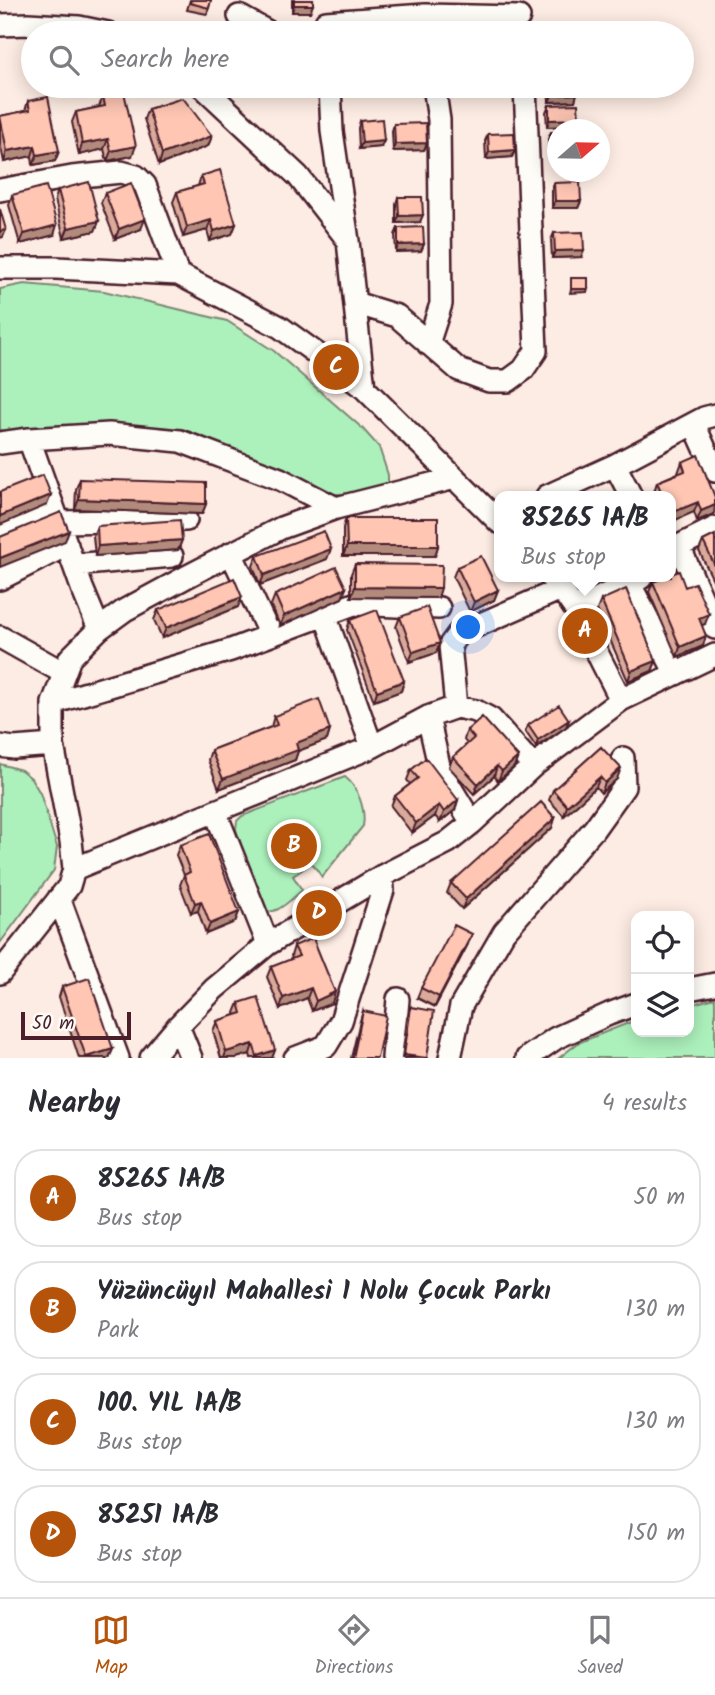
<!DOCTYPE html>
<meta charset="utf-8">
<style>
body{margin:0;font-family:Kalam,sans-serif;background:#f7f7f7;color:#2b2b33}
.controls{position:absolute;right:21px;bottom:21px;display:grid;overflow:hidden;border-radius:14px;box-shadow:0 4px 18px #0003}
.controls button{width:63px;height:63px;display:grid;place-items:center;padding:0;border:0;border-bottom:2px solid #e1e1e2;background:#fff;color:#2b2b33;font:35px sans-serif}
.compass{position:absolute;left:547px;top:119px;width:63px;height:63px;border-radius:50%;background:#fff;box-shadow:0 4px 18px #0003;rotate:70deg}
.scale{position:absolute;left:21px;bottom:18px;width:110px;box-sizing:border-box;padding-left:7px;border:4px solid #4a1f2b;border-top:0;font-size:19px;line-height:24px;white-space:nowrap;color:#4a1f2b;-webkit-text-stroke:5px #fdfcf7;paint-order:stroke}
.you{position:absolute;left:469px;top:628px;width:24px;height:24px;margin:-18px;border:5px solid #fff;border-radius:50%;background:#1a73e8;box-shadow:0 0 0 10px #1a73e833}
.badge{display:grid;place-items:center;width:46px;height:46px;border-radius:50%;background:#b45309;color:#fff;font-size:23px;font-weight:700}
.pin{position:absolute;translate:-50% -50%;border:4px solid #fff;box-shadow:0 2px 7px #0006}
.popup{position:absolute;left:494px;top:491px;width:182px;height:91px;box-sizing:border-box;display:grid;place-content:center;border-radius:14px;background:#fff;filter:drop-shadow(0 2px 5px #0005);font-size:23px;white-space:nowrap;color:#7c7c81}
.popup b{font-size:26px;color:#2b2b33}
.popup::after{content:'';position:absolute;left:50%;top:100%;margin-left:-14px;border:14px solid transparent;border-top-color:#fff}
.list{margin:0;padding:0;list-style:none}
h2{display:flex;justify-content:space-between;align-items:center;height:91px;margin:0;padding:0 28px;font-size:30px}
h2 small{font-size:23px;font-weight:400;color:#7c7c81}
.list li{display:grid;grid-template-columns:46px 1fr auto;gap:21px;align-items:center;box-sizing:border-box;height:98px;margin:0 14px 14px;padding:0 14px;border:2px solid #e1e1e2;border-radius:28px}
.list b{display:block;font-size:26px;white-space:nowrap}
.list p{margin:0;font-size:23px;white-space:nowrap;color:#7c7c81}
.list em{font-size:23px;font-style:normal;color:#7c7c81}
.icon{flex:none;width:38px;height:38px;fill:none;stroke:currentColor;stroke-width:2;stroke-linecap:round;stroke-linejoin:round}
.map{position:relative;flex:none;width:715px;height:1058px;overflow:hidden}
.search{position:absolute;background:#fff;box-shadow:0 4px 18px #0003;left:21px;right:21px;top:21px;height:77px;display:flex;align-items:center;gap:18px;box-sizing:border-box;padding:0 24px;border-radius:38px;color:#7c7c81;font-size:26px}
.sheet{height:539px;background:#fff}
nav{display:flex;justify-content:space-around;align-items:center;box-sizing:border-box;height:98px;border-top:2px solid #e1e1e2;background:#fff;font-size:19px;color:#7c7c81}
nav a{display:grid;justify-items:center;gap:4px}
nav .on{color:#b45309}
.map>svg:first-child{display:block}
.green{fill:#acf1bc;stroke:#7b8874;stroke-width:2}
.lines{fill:none;stroke-linecap:round;stroke-linejoin:round}
.minor-casing{stroke:#4a1f2b;stroke-width:26}
.minor{stroke:#fdfcf7;stroke-width:21}
.wall{fill:#daaa9a;stroke:#4a1f2b;stroke-width:2}
.shaded-wall{fill:#b28b7d;stroke:#4a1f2b;stroke-width:2}
.building{fill:#fec6b3;stroke:#4a1f2b;stroke-width:2}
</style>
<div class="map">
<svg width="715" height="1058" viewBox="0 0 715 1058">
<rect width="100%" height="100%" fill="#fdece3"/>
<filter id="ink" filterUnits="userSpaceOnUse"><feTurbulence type="fractalNoise" baseFrequency=".0143" numOctaves="2"/><feDisplacementMap in="SourceGraphic" scale="14" xChannelSelector="R" yChannelSelector="G"/><feConvolveMatrix kernelMatrix="1 2 1 2 8 2 1 2 1" color-interpolation-filters="sRGB"/></filter>
<g filter="url(#ink)">
<!-- green -->
<path class="green" d="M24 284 104 291 227 321 274 351 362 428 379 447 388 475V484L345 494H318L146 435 0 449V289Z
M0 764 21 770 31 778 40 793 57 847 54 870 0 943Z
M345 777C358 787 366 810 363 826L322 877 312 863 293 876 302 890C291 899 272 922 259 906L236 829 237 821 242 816Z
M715 998V1058H559L578 1043 636 1020V1032H689V1005Z"/>
<g class="lines">
<!-- minor casing -->
<g class="minor-casing">
<path id="minor" d="M239 16 270 33
M326 22 425 15 519 17
M0 25 28 24 79 27 108 33
M202 86 298 176 347 239
M330 86 332 131 348 241 364 388
M0 190 72 177 121 172 136 176 145 185 178 274
M0 268H56L178 274 280 327 364 388 499 522
M355 303 397 316 459 370 489 381H508L523 370 536 351 525 86
M428 344 441 304 439 120 434 86
M694 424 715 471
M29 439 82 588 99 629
M0 443 29 439 109 434 180 441 280 479 336 508
M615 465 631 496
M547 496 615 465 704 418 715 415
M58 522 186 520
M0 530 53 506
M679 546 715 628
M231 553 270 635
M671 553 679 546 715 528
M74 565 172 556
M0 579 67 545
M630 584 676 674
M575 609 641 578
M325 615 372 747
M0 637 64 673
M621 700 715 655
M53 703 231 650 354 604 439 608
M456 707 450 645 458 634 561 589
M428 717 440 770 472 823
M0 746 14 748 53 745
M215 811 268 944
M74 869 372 747 428 717 456 707 476 711 491 719 533 766
M59 898 118 1058
M0 973 69 886 74 869 71 841 53 745V703L70 658 99 629 125 610 188 576 281 528 336 508 455 478
M689 989 715 984
M178 1026 191 1058
M151 1058 178 1026 214 989 268 944 382 876 448 842 472 823 533 766 621 700 575 609 561 589 550 577
M295 1058 326 1046 341 1021 383 890 382 876
M393 1058 398 999
M450 1058 461 1006 504 932 594 829 624 787 623 758
M527 1058 556 1038 609 1014 636 1004"/>
</g>
<!-- minor -->
<use href="#minor" class="minor"/>
</g>
<!-- wall -->
<path class="wall" d="M190 0H211L207 14 187 10Z
M292 0H313L310 12H292Z
M386 86H418L416 92 387 95Z
M548 86H577L575 101 549 102Z
M103 96 132 156 107 161 104 149 79 155 72 122 76 112 99 107Z
M28 101 59 151 55 161 33 165 32 156 4 162 0 143V116L25 111Z
M549 105 579 119 576 126 547 127 546 112Z
M148 109 212 136 208 146 159 165 144 119Z
M360 121 381 147 359 149 358 128Z
M394 124 427 143 424 150 393 151 392 131Z
M551 132H557L549 152 548 139Z
M488 134 515 150 512 157 486 159 485 141Z
M201 176 236 224 232 234 210 241 207 230 183 237 173 202 177 192 198 186Z
M554 183 581 201 578 208H552V190Z
M58 190 99 221 95 231 64 238 55 200Z
M105 193 141 229 115 239 101 203Z
M12 195 54 235 20 244 9 205Z
M398 197 420 222 396 223V204Z
M398 228 424 244 421 251 396 252 395 235Z
M554 233 581 257 552 258 551 240Z
M682 462 714 514 697 521 694 512 671 496H655L654 492 657 482 678 473Z
M80 479 206 504 202 514 75 509 76 489Z
M346 518 438 546 435 556H343V528Z
M97 526 182 540 178 550 95 556 93 536Z
M715 535V584L699 551 703 541Z
M257 556 327 559 260 585 253 566Z
M355 564 438 598 351 597V574Z
M457 567 498 590 494 600 470 612 453 577Z
M653 582 685 587 705 624 702 625 703 646 677 657 649 592Z
M346 588 342 598 280 626 271 605 275 595Z
M601 600 656 661 652 671 628 681 597 610Z
M238 607 162 638 154 620 158 610Z
M400 617 440 643 436 653 409 662 396 627Z
M350 620 404 681 401 691 374 701 347 630Z
M274 716 330 730 327 740 298 751 295 760 219 789 208 760 211 750 271 727Z
M528 725 566 727 536 747 525 731Z
M467 730 518 757 514 767 498 781 494 776 474 794 449 767 453 757 467 744 464 740Z
M601 747 617 779 601 793 596 787 564 816 549 800 553 790Z
M411 770 458 800 455 810 440 822 435 816 412 833 391 806 395 796 410 784 407 780Z
M555 818 552 828 462 909 447 893 451 883Z
M180 845 239 912 235 922 206 934 198 911 191 913 180 885 184 875 176 855Z
M468 944 435 1007 417 998 421 988Z
M294 946 332 1003 312 1011 307 998 280 1009 267 977 271 967 292 959 291 956Z
M62 987 113 1049 109 1058H79L59 997Z
M239 1003 275 1050 272 1058H251L250 1054 236 1058H221L213 1031 217 1021 236 1015 235 1013Z
M411 1007 427 1058H402L407 1018Z
M363 1011 377 1058H351L360 1021Z"/>
<!-- shaded-wall -->
<path class="shaded-wall" d="M294 5H313L310 12H292Z
M412 86H418L416 92 387 95 390 89Z
M577 94 575 101 549 102 552 95Z
M579 119 576 126 547 127 549 120Z
M212 136 208 146 159 165 162 154Z
M108 139 104 149 79 155 82 144Z
M384 141 381 147 359 149 362 143Z
M427 143 424 150 393 151 395 144Z
M557 144V151L549 152 551 145Z
M35 146 32 156 4 162 7 151Z
M136 146 132 156 107 161 111 151Z
M515 150 512 157 486 159 489 152Z
M59 151 55 161 33 165 37 155Z
M555 201H581L578 208H552Z
M423 215 420 222 396 223 399 216Z
M145 219 141 229 115 239 119 229Z
M211 220 207 230 183 237 187 227Z
M99 221 95 231 64 238 68 228Z
M236 224 232 234 210 241 214 231Z
M57 225 54 235 20 244 24 234Z
M6 230 3 237 0 238V231Z
M424 244 421 251 396 252 398 245Z
M584 250 581 257 552 258 555 251Z
M571 289H588L587 292 570 293Z
M51 495 47 505 0 525V516Z
M79 499 206 504 202 514 75 509Z
M698 502 694 512 671 522V513Z
M715 505 714 514 697 521 701 511Z
M69 531 65 541 0 567V558Z
M182 540 178 550 95 556 98 546Z
M347 546H438L435 556H343Z
M331 549 327 559 260 585 264 575Z
M587 577H601L585 583Z
M618 577H627L616 580Z
M355 587 441 588 438 598 351 597Z
M346 588 342 598 280 626 284 616Z
M498 590 494 600 470 612 474 602Z
M242 597 238 607 162 638 166 628Z
M709 614 705 624 695 628 699 618Z
M706 636 703 646 677 657 680 647Z
M440 643 436 653 409 662 413 652Z
M656 661 652 671 628 681 631 671Z
M404 681 401 691 374 701 377 691Z
M569 720 566 727 536 747 538 740Z
M330 730 327 740 298 751 295 760 219 789 223 779 296 743Z
M518 757 514 767 498 781 502 771Z
M497 766 494 776 474 794 478 784Z
M621 768 617 779 601 793 605 783Z
M600 777 596 787 564 816 567 806Z
M458 800 455 810 440 822 444 812Z
M439 805 435 816 412 833 416 823Z
M555 818 552 828 462 909 466 899Z
M201 901 198 911 191 913 195 903Z
M239 912 235 922 206 934 210 924Z
M472 934 468 944 435 1007 439 997Z
M311 988 307 998 280 1009 283 998Z
M335 992 332 1003 312 1011 316 1001Z
M253 1044 250 1054 236 1058H224L226 1052Z
M113 1049 109 1058H86V1057Z
M275 1050 272 1058H256L257 1056Z
M404 1055 422 1058H403Z"/>
<!-- building -->
<path class="building" d="M191 0H211L209 8 190 3Z
M294 0H313V5H294Z
M512 28V33H491L490 29Z
M453 29 478 30 477 33H452Z
M389 86H412L390 89Z
M551 86H577V94L552 95Z
M124 92 136 146 111 151 108 139 82 144 76 112 105 106 103 96Z
M48 97 59 151 37 155 35 146 7 151 0 116 30 110 28 101Z
M183 98 212 136 162 154 148 109Z
M578 104 579 119 549 120V105Z
M382 119 384 141 362 143 360 121Z
M426 123 427 143 395 144 394 124Z
M551 132H557V144L551 145Z
M514 133 515 150 489 152 488 134Z
M220 170 236 224 214 231 211 220 187 227 177 192 204 184 201 176Z
M89 182 99 221 68 228 58 190Z
M580 182 581 201H555L554 183Z
M131 183 145 219 119 229 105 193Z
M46 186 57 225 24 234 12 195Z
M398 197H422L423 215 399 216Z
M0 209 6 230 0 231Z
M423 227 424 244 398 245V228Z
M583 232 584 250 555 251 554 233Z
M571 278H588V289H571Z
M698 455 715 497V505L701 511 698 502 671 513V496H663L657 482 685 471 682 462Z
M43 475 51 495 0 516V492Z
M80 479 206 483V504L79 499Z
M61 512 69 531 0 558V537Z
M346 518H438V546H347Z
M180 520 182 540 98 546 97 526Z
M324 531 331 549 264 575 257 556Z
M715 535V566L703 541Z
M481 556 498 590 474 602 457 567Z
M355 564 442 565 441 588 355 587Z
M336 567 346 588 284 616 275 595Z
M679 571 685 587 695 583 709 614 699 618 706 636 680 647 653 582 665 577H671V574Z
M234 578 242 597 166 628 158 610Z
M626 589 656 661 631 671 601 600Z
M427 607 440 643 413 652 400 617Z
M377 610 404 681 377 691 350 620Z
M319 699 330 730 296 743 298 750 223 779 211 750 277 725 274 716Z
M559 705 569 720 538 740 528 725Z
M482 717 518 757 502 771 497 766 478 784 453 757 474 738 467 730Z
M601 747 621 768 605 783 600 777 567 806 553 790Z
M426 758 458 800 444 812 439 805 416 823 395 796 418 778 411 770Z
M541 802 555 818 466 899 451 883Z
M209 834 239 912 210 924 201 901 195 903 184 875 190 872 180 845Z
M454 925 472 934 439 997 421 988Z
M313 938 335 992 316 1001 311 988 283 998 271 967 299 956 294 946Z
M89 978 113 1049 86 1057 62 987Z
M258 997 275 1050 257 1056 253 1044 226 1052 217 1021 242 1013 239 1003Z
M411 1007 434 1011 427 1058 404 1055Z
M363 1011 386 1016 377 1058H353Z"/>
</g>
</svg>
<div class="controls">
<button><svg class="icon" aria-label="locate" viewBox="0 0 24 24"><circle cx="12" cy="12" r="6"/><path d="M12 2v4M12 18v4M2 12h4M18 12h4"/></svg></button>
<button><svg class="icon" aria-label="layers" viewBox="0 0 24 24"><path d="M12 4l9 5-9 5-9-5zM3 14l9 5 9-5"/></svg></button>
</div>
<svg class="compass" viewBox="-18 -18 36 36"><path d="M0-13l5 13h-10z" fill="#e53935"/><path d="M0 13l5-13h-10z" fill="#7c7c81"/></svg>
<div class="scale">50 m</div>
<div class="you"></div>
<div class="pin badge" style="left:585px;top:631px">A</div>
<div class="popup"><b>85265 1A/B</b>Bus stop</div>
<div class="pin badge" style="left:294px;top:846px">B</div>
<div class="pin badge" style="left:336px;top:367px">C</div>
<div class="pin badge" style="left:319px;top:913px">D</div>
<div class="search"><svg class="icon" aria-label="search" viewBox="0 0 24 24"><circle cx="10" cy="10" r="6"/><path d="M15 15l6 6"/></svg>Search here</div>
</div>
<section class="sheet">
<h2>Nearby<small>4 results</small></h2>
<ul class="list">
<li><span class="badge">A</span><div><b>85265 1A/B</b><p>Bus stop</p></div><em>50 m</em></li>
<li><span class="badge">B</span><div><b>Yüzüncüyıl Mahallesi 1 Nolu Çocuk Parkı</b><p>Park</p></div><em>130 m</em></li>
<li><span class="badge">C</span><div><b>100. YIL 1A/B</b><p>Bus stop</p></div><em>130 m</em></li>
<li><span class="badge">D</span><div><b>85251 1A/B</b><p>Bus stop</p></div><em>150 m</em></li>
</ul>
</section>
<nav>
<a class="on"><svg class="icon" aria-label="map" viewBox="0 0 24 24"><path d="M3 6l6-2 6 2 6-2v14l-6 2-6-2-6 2zM9 4v14M15 6v14"/></svg>Map</a>
<a><svg class="icon" aria-label="directions" viewBox="0 0 24 24"><path d="M12 3l9 9-9 9-9-9zM9 14v-3h6M13 9l2 2-2 2"/></svg>Directions</a>
<a><svg class="icon" aria-label="saved" viewBox="0 0 24 24"><path d="M7 4h10v16l-5-4-5 4z"/></svg>Saved</a>
</nav>
